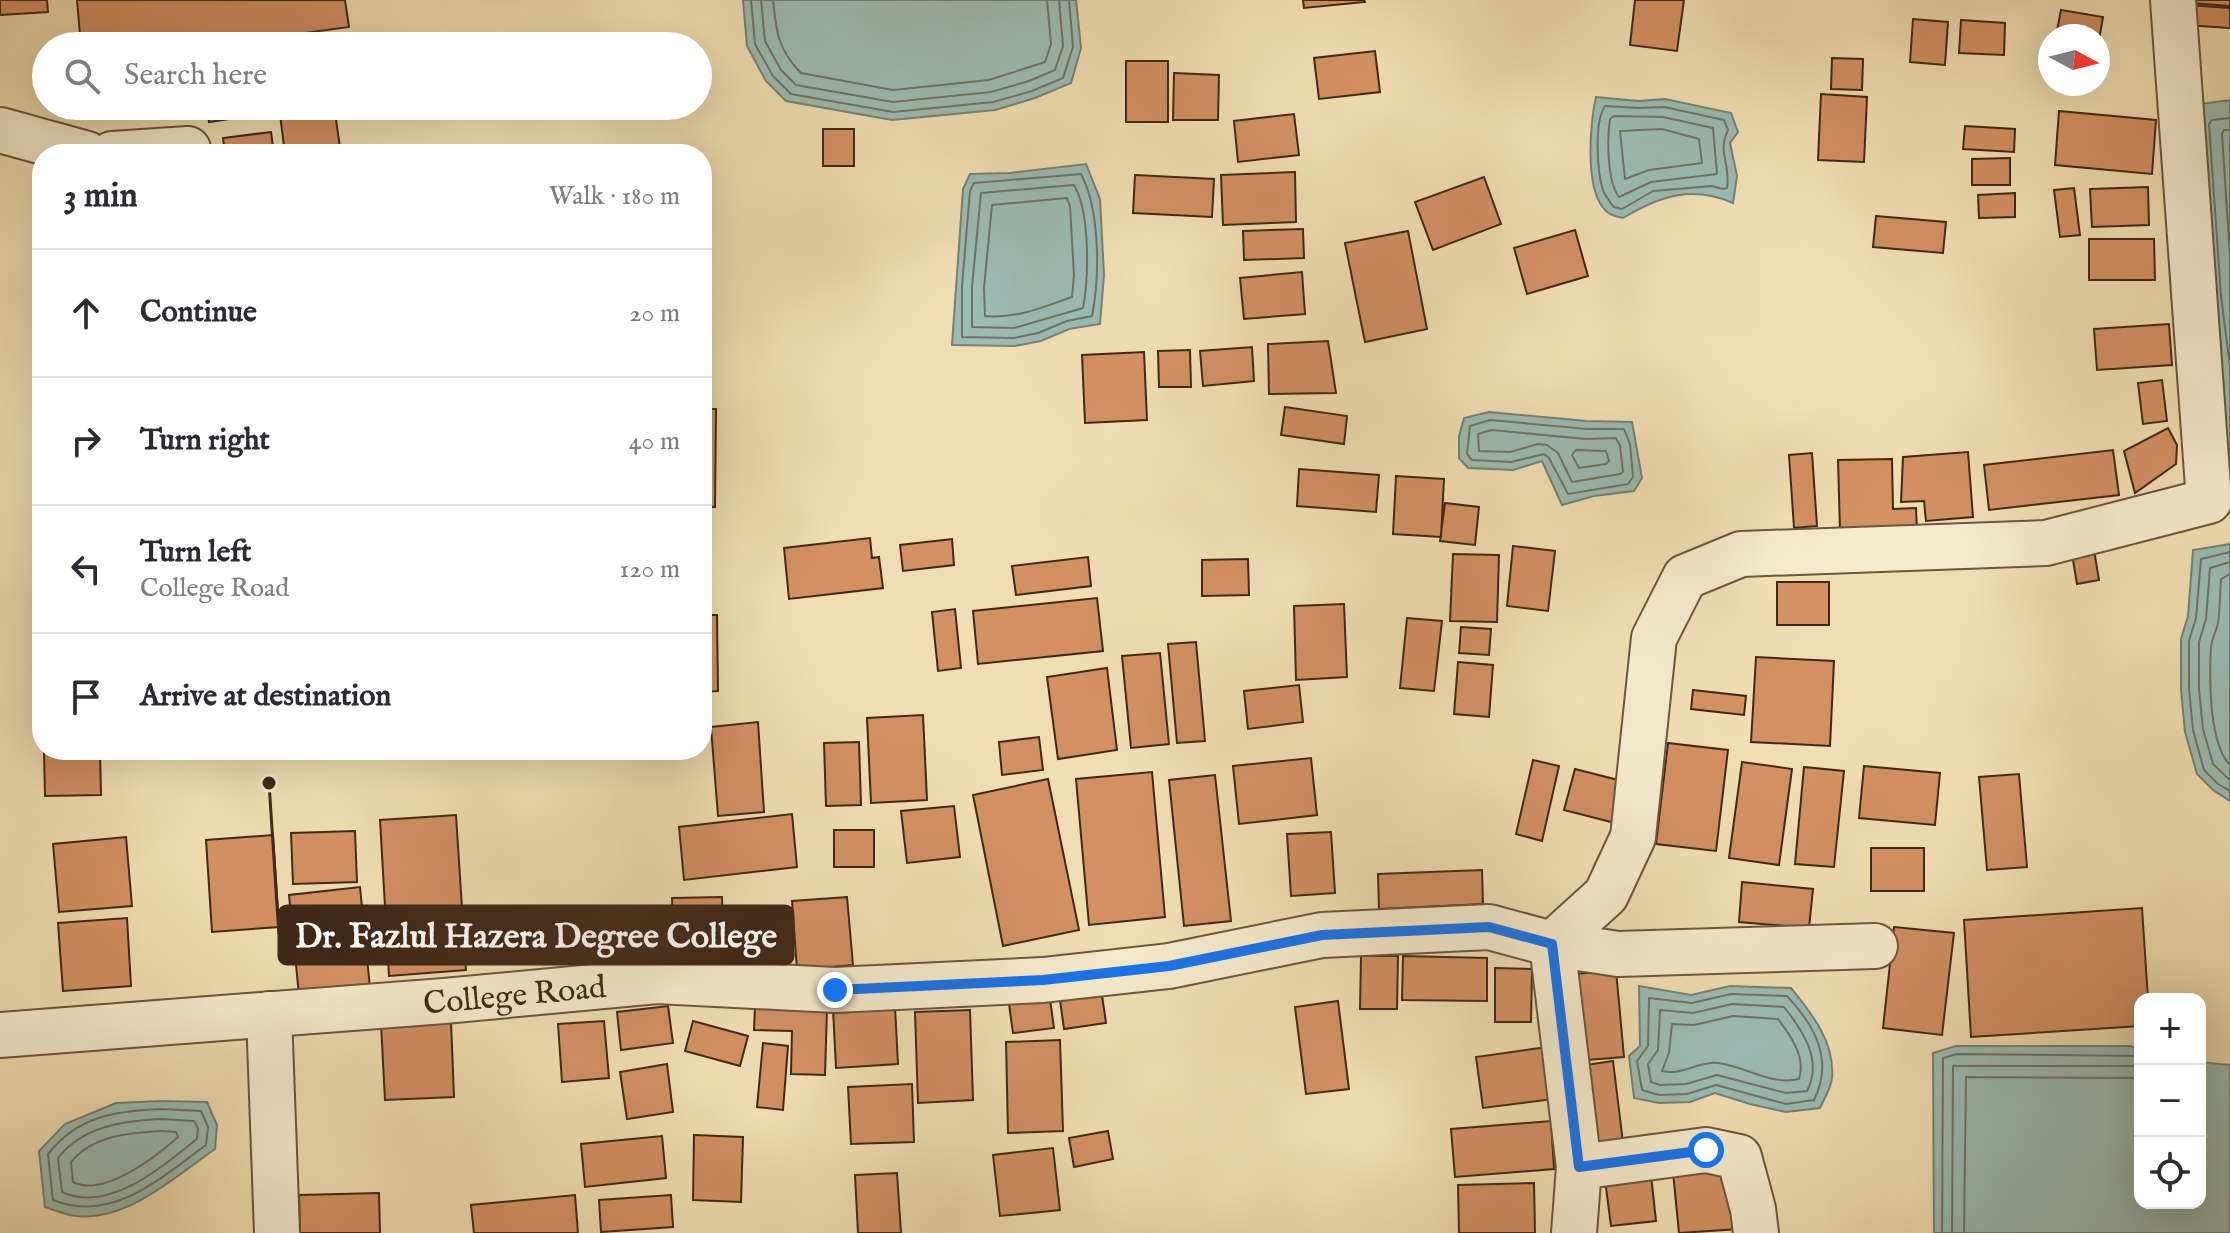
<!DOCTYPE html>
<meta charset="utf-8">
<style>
body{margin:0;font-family:"IM FELL English",serif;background:#f2f2f3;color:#2b2b33}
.controls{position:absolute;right:24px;bottom:24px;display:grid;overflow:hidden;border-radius:16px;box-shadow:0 8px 32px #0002}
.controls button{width:72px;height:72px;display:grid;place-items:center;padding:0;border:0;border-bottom:2px solid #e1e1e2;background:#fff;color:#2b2b33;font:40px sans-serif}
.compass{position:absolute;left:2038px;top:24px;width:72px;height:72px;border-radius:50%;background:#fff;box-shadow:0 8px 32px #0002;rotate:97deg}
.stop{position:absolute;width:24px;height:24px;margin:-18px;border:6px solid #1a73e8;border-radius:50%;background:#fff}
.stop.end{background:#1a73e8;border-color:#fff;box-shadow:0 2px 8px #0008}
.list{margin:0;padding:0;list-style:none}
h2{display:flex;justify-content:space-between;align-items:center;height:104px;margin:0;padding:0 32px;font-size:34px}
h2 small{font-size:26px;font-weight:400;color:#7c7c81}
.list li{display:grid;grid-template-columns:52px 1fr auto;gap:24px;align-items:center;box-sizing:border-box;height:128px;padding:0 32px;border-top:2px solid #e1e1e2}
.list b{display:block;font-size:30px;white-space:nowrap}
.list p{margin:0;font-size:26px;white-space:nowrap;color:#7c7c81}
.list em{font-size:26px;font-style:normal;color:#7c7c81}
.icon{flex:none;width:44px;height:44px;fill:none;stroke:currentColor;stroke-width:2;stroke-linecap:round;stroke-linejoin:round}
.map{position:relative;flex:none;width:2230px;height:1233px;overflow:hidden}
.search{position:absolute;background:#fff;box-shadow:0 8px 32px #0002;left:32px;top:32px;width:680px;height:88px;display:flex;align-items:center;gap:20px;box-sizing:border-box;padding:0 28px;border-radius:44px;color:#7c7c81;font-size:30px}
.panel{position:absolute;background:#fff;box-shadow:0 8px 32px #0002;left:32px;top:144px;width:680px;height:616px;border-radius:32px}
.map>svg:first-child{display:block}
.water{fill:#9bbbb3;stroke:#778075;stroke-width:2}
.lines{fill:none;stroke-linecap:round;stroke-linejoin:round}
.shore{stroke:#6e7266;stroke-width:2}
.building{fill:#d39063;stroke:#402818;stroke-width:2}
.street-casing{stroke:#6c563e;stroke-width:48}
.street{stroke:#f5eacd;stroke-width:44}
.route{stroke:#1a73e8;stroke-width:10}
.labels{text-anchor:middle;stroke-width:7;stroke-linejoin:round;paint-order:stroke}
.street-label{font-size:32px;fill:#402818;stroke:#f5eacd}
.leader{fill:none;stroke:#402818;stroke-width:3}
.callout-dot{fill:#402818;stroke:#f5eacd;stroke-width:3}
.callout{fill:#402818;stroke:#402818;stroke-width:3}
.callout-label{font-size:34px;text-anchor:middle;font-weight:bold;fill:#fff}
</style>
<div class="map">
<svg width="2230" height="1233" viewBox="0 0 2230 1233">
<rect width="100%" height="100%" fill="#f0deb2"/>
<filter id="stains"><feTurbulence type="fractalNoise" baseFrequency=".0025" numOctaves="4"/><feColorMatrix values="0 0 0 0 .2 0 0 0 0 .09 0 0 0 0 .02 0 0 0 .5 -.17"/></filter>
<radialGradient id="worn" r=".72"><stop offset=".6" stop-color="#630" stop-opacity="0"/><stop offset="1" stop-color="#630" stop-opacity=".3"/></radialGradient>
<!-- water -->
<path class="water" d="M743 0H1076L1081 48 1071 83 1035 98 995 110 892 120 786 101 766 81 747 46Z
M1596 97 1638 101 1665 99 1731 113 1738 132 1730 143 1737 176 1733 203C1692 185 1660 196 1623 218 1619 217 1614 216 1610 214 1583 198 1590 123 1596 97Z
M2230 100V454L2223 455 2193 105Z
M1086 164 1100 199 1104 275 1100 324 1069 329 1041 341 1015 346 952 345 963 189 970 174 1010 173Z
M1489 412 1587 421 1632 422 1642 478 1634 491 1594 496 1562 505 1542 461 1513 470 1468 468 1459 458V436L1464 418Z
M2230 544V801L2213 790 2197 774 2185 732 2181 690V639L2188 616 2193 550Z
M1639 986 1691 995 1730 986 1791 988C1812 1014 1835 1042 1832 1078 1831 1088 1824 1099 1820 1108L1786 1112 1750 1104 1715 1093 1690 1102 1659 1103 1634 1098 1629 1056 1640 1046Z
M1956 1046H2130L2140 1049V1203H2200V1062L2230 1065V1233H1934L1933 1053Z
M161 1101 207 1102 217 1125 215 1149C176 1176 127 1222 76 1216 66 1215 55 1210 45 1207L39 1151 65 1124 116 1103Z"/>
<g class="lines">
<!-- shore -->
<path class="shore" d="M751 0 755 44 773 76 791 94 893 112 993 102 1032 91 1063 78 1073 47 1069 0
M761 0 765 41 781 70 796 85 893 102 991 92 1029 81 1055 70 1063 46 1059 0
M773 0C776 31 778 50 801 73L893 90 989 80 1045 62 1051 44 1047 0
M1605 106 1638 108 1664 107 1724 120 1728 130C1717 152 1731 164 1727 188L1723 189 1712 186 1653 191 1622 209 1614 207C1610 202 1605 196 1603 190 1597 172 1594 121 1605 106Z
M1614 116 1663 117 1713 128 1717 174 1651 182 1619 197C1607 182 1607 138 1610 119Z
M2230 118 2212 120 2209 124 2221 296 2230 367
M1662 129 1699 139 1702 163 1649 170 1625 179 1620 131Z
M2230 130H2224L2222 134 2230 256
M1081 174C1100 210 1100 276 1092 316L1067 321 1038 333 1014 338 962 337V286L970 191 974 183Z
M1074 185C1090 212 1089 276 1083 308L1014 328 972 327V287L981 193Z
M1067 198 1070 206 1074 275 1072 297C1043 307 1016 319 985 316L984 288 992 205Z
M1490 420 1587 429H1624L1630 444 1633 477 1628 484 1568 494 1549 458 1544 454 1511 462 1472 460 1467 454 1470 426Z
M1491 430 1586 439 1616 438 1620 446 1623 472 1620 474 1572 482 1558 453 1547 445 1538 444 1510 452 1479 451 1478 434Z
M1576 450 1606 451 1609 461 1606 464 1579 468 1572 455Z
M2230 552 2201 559 2196 618 2189 641V689L2193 730 2204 770 2218 784 2230 791
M2230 562 2210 568 2206 619 2199 642V689L2203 729 2213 764 2230 780
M2230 574 2221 579C2220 593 2220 609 2218 623 2216 631 2212 639 2211 647 2209 677 2209 744 2230 765
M1731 994 1787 996C1815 1026 1834 1060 1814 1100L1786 1104 1716 1085 1687 1094 1659 1095 1642 1090 1637 1061 1648 1046 1649 998 1692 1003Z
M1732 1004 1784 1007C1803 1031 1823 1060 1807 1091L1786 1093 1717 1075 1686 1084 1660 1085 1651 1082 1648 1064 1658 1050 1660 1010 1693 1013Z
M1733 1016 1778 1019C1791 1036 1806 1057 1799 1079 1771 1086 1745 1066 1718 1063 1698 1061 1682 1076 1662 1071L1669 1053 1672 1024 1694 1025Z
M161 1109 201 1111 208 1127 206 1145C162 1177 112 1224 53 1200L48 1154C78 1116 115 1111 161 1109Z
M161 1119 194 1121 198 1128 197 1139C163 1166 109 1214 62 1192L58 1158C83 1126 123 1121 161 1119Z
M162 1131 176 1132 178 1137C157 1156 103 1198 73 1182L71 1162C93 1135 129 1133 162 1131Z
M1942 1233 1943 1058 1957 1054 2140 1056
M1952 1233 1953 1066H2140
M1964 1233 1966 1077 2140 1078"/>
</g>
<!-- building -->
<path class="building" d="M0 0H47L48 12 0 15Z
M77 0H345L349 27 211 46H81Z
M1303 0H1364L1365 2 1304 8Z
M1635 0H1684L1677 51 1630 45Z
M2191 0H2230V6L2191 3Z
M2187 5 2230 8V28L2185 25Z
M2061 10 2103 17 2098 46V36H2056Z
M1913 19 1948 22 1945 65 1910 62Z
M1961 20 2005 23 2004 55 1959 53Z
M325 37 327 46H270V44Z
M1375 51 1380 92 1319 99 1314 58Z
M1832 58 1863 59 1862 90 1831 89Z
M1126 61H1168V122H1126Z
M1174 73 1219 75 1218 120H1173Z
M1821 94 1867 97 1864 162 1818 160Z
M207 106H268L269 113 209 122Z
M279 106H334L341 154H285Z
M2059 111 2156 120 2152 174 2055 165Z
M1294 114 1299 155 1238 162 1234 121Z
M1965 126 2015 129 2014 152 1963 149Z
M823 129H854V166H823Z
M271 132 274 154H225L223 138Z
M2010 158V185H1972V159Z
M1295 172 1296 222 1223 225 1221 175Z
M1135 175 1214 179 1212 217 1133 213Z
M1484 177 1501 224 1433 250 1415 202Z
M2148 187 2149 225 2092 227 2090 189Z
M2074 188 2080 235 2060 237 2054 190Z
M2015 193V217L1979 218 1978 195Z
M1876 216 1946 222 1943 253 1873 247Z
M1303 229 1304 258 1244 260 1243 231Z
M1575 230 1588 276 1527 294 1514 248Z
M1408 231 1427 329 1365 342 1345 243Z
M2089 239H2154L2155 280H2089Z
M1302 272 1305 314 1244 319 1240 278Z
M2169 324 2172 365 2097 370 2094 329Z
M1328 341 1336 393 1269 394 1268 344Z
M1252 347 1254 381 1203 386 1200 351Z
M1190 350 1191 387H1159L1158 351Z
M1144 352 1147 420 1085 423 1082 355Z
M2162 380 2167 421 2143 424 2138 383Z
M1285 407 1347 416 1344 444 1281 435Z
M702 409H716L715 507H702Z
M2168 428 2177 445 2176 464 2135 493 2124 451Z
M2113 450 2119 495 1989 510 1984 465Z
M1968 452 1973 517 1926 521 1924 501 1901 502 1903 457Z
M1812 453 1817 526 1794 528 1789 455Z
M1892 459 1893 509 1916 508 1917 530 1840 531 1838 460Z
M1299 469 1379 475 1376 512 1297 506Z
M1396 476 1444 479 1441 537 1393 534Z
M1445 503 1479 507 1475 545 1440 541Z
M870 538 872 558 879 557 883 588 789 599 784 548Z
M952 539 954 565 903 571 900 545Z
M2093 544 2099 580 2077 584 2071 548Z
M1513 546 1555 551 1548 611 1507 606Z
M1453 554 1499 555 1497 622 1450 621Z
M1088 557 1091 586 1016 595 1012 566Z
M1248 559 1249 595 1202 596V560Z
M1777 582H1829V625H1777Z
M1097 598 1103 651 978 664 973 611Z
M1344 604 1347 677 1296 680 1294 606Z
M955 609 961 668 938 671 932 612Z
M702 615H717L718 691 702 692Z
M1407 618 1442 621 1434 691 1400 688Z
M1461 627 1491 629 1489 655 1459 653Z
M1196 642 1205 741 1177 743 1168 644Z
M1160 653 1169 744 1131 748 1122 656Z
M1756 657 1834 661 1830 746 1751 742Z
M1458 662 1493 665 1489 717 1454 714Z
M1107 668 1117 750 1058 759 1047 677Z
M1299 685 1303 722 1248 729 1244 691Z
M1693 690 1746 696 1744 715 1691 709Z
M923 715 927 800 871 803 867 718Z
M758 722 764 812 718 816 711 727Z
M1039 737 1043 770 1002 775 999 742Z
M859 742 861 805 826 806 824 743Z
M1668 743 1728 750 1716 851 1656 844Z
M44 750H100L101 795 45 796Z
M1311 758 1317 815 1239 824 1233 766Z
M1533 760 1559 766 1542 841 1516 834Z
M1742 762 1792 769 1779 865 1729 858Z
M1864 766 1940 773 1935 825 1859 818Z
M1804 767 1844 771 1834 867 1795 864Z
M1575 769 1626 782 1615 823 1564 810Z
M1152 772 1165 917 1089 925 1076 779Z
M2019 774 2027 867 1987 870 1979 777Z
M1215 775 1231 921 1184 926 1169 780Z
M1048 779 1079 930 1003 946 973 795Z
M954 806 960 857 907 863 901 811Z
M792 814 797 867 684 880 679 827Z
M456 815 466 970 389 976 380 820Z
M834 830H874V867H834Z
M355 831 357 882 293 884 291 833Z
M1331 832 1335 893 1291 896 1287 834Z
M273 835 279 927 212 932 206 840Z
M126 837 132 906 59 912 53 844Z
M1871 848H1924V891H1871Z
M1482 870 1483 904 1379 909 1378 874Z
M1742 882 1813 889 1809 928 1739 922Z
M360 887 370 988 299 995 289 895Z
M722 897 724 967 674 968 672 898Z
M847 897 853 965 797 970 792 901Z
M2142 908 2148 999H2140V1026L1971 1037 1964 920Z
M127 918 131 986 63 991 58 923Z
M1894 927 1954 933 1942 1035 1883 1028Z
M779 935 780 970 732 972 731 937Z
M1361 956H1398L1397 1009H1360Z
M1403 956 1487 958V1001L1402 1000Z
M1495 968 1532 969 1531 1022H1495Z
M1616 970 1624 1057 1574 1061 1566 975Z
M1101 988 1106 1023 1064 1029 1059 993Z
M1049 992 1054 1028 1013 1033 1008 997Z
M1338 1001 1349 1089 1306 1094 1295 1007Z
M668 1006 673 1043 621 1050 617 1012Z
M755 1006 827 1009 825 1075 791 1074 792 1031 754 1030Z
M895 1007 898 1064 836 1068 833 1009Z
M970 1010 973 1100 918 1103 915 1012Z
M604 1021 609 1078 562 1082 558 1024Z
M693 1021 748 1036 740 1066 685 1051Z
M451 1022 454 1097 385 1100 381 1024Z
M1060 1040 1063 1131 1008 1133 1006 1042Z
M763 1043 788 1046 783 1110 757 1107Z
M1554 1046 1561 1098 1483 1108 1476 1057Z
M1613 1061 1623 1143 1590 1147 1579 1066Z
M667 1064 673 1112 627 1119 620 1072Z
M912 1084 914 1142 851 1144 848 1087Z
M1551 1121 1554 1169 1455 1177 1451 1129Z
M1108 1131 1113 1159 1074 1167 1069 1138Z
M694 1135 743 1137 741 1202 693 1200Z
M662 1136 666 1178 585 1187 581 1144Z
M1053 1148 1060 1210 1000 1216 993 1155Z
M1734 1166 1740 1229 1679 1233 1673 1172Z
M897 1173 901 1233H858L855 1175Z
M1651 1175 1656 1221 1611 1226 1605 1180Z
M1534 1183 1535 1233H1459L1458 1185Z
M379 1193 380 1233H300L299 1195Z
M575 1195 578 1233H474L471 1205Z
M671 1195 673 1227 601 1232 599 1200Z"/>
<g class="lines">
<!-- street casing -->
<g class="street-casing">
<g id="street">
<path d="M0 130 87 154"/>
<path d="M112 154 188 149"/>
<path d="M1552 944 1606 895 1633 837 1654 638 1685 577 1741 554 2046 543 2209 501 2173 0"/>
<path d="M1552 944 1579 1167 1574 1233"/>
<path d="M269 1014 277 1233"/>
<path id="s1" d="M0 1035 444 1001 657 981 835 990 1043 980 1169 966 1322 935 1489 927 1552 944 1618 954 1875 946"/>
<path d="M1579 1167 1706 1150 1739 1157 1753 1209 1756 1233"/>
</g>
</g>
<!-- street -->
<use href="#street" class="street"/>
</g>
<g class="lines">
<!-- route -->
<path class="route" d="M835 990 1043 980 1169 966 1322 935 1489 927 1552 944 1579 1167 1706 1150"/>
</g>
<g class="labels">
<!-- street labels -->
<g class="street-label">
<text dy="11" stroke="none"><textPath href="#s1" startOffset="516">College Road</textPath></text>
</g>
</g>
<!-- callouts -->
<path class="leader" d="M269 783L279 935"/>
<circle class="callout-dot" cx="269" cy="783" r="8"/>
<rect class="callout" x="279" y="906" width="514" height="58" rx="8"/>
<g class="callout-label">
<text x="536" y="947">Dr. Fazlul Hazera Degree College</text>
</g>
<rect width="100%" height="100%" filter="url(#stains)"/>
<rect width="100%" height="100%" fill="url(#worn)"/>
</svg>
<div class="controls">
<button>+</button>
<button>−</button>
<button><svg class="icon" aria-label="locate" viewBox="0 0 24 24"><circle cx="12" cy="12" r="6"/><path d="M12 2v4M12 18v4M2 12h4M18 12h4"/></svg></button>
</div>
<svg class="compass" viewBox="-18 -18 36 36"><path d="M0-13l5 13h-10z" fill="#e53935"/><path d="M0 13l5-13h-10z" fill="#7c7c81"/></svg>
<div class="stop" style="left:1706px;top:1150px"></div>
<div class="stop end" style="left:835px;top:990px"></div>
<div class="search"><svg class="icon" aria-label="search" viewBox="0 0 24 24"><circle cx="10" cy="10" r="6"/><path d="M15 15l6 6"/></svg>Search here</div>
<section class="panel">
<h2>3 min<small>Walk · 180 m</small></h2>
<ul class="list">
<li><svg class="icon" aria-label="ahead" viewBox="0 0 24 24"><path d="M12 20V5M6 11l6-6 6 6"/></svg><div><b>Continue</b></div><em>20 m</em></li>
<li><svg class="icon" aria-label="right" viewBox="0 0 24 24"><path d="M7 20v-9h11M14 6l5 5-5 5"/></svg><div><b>Turn right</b></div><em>40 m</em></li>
<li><svg class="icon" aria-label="left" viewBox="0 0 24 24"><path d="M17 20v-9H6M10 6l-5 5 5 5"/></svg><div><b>Turn left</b><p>College Road</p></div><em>120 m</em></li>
<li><svg class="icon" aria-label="arrive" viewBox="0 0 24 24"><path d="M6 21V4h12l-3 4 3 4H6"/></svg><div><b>Arrive at destination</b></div></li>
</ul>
</section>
</div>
